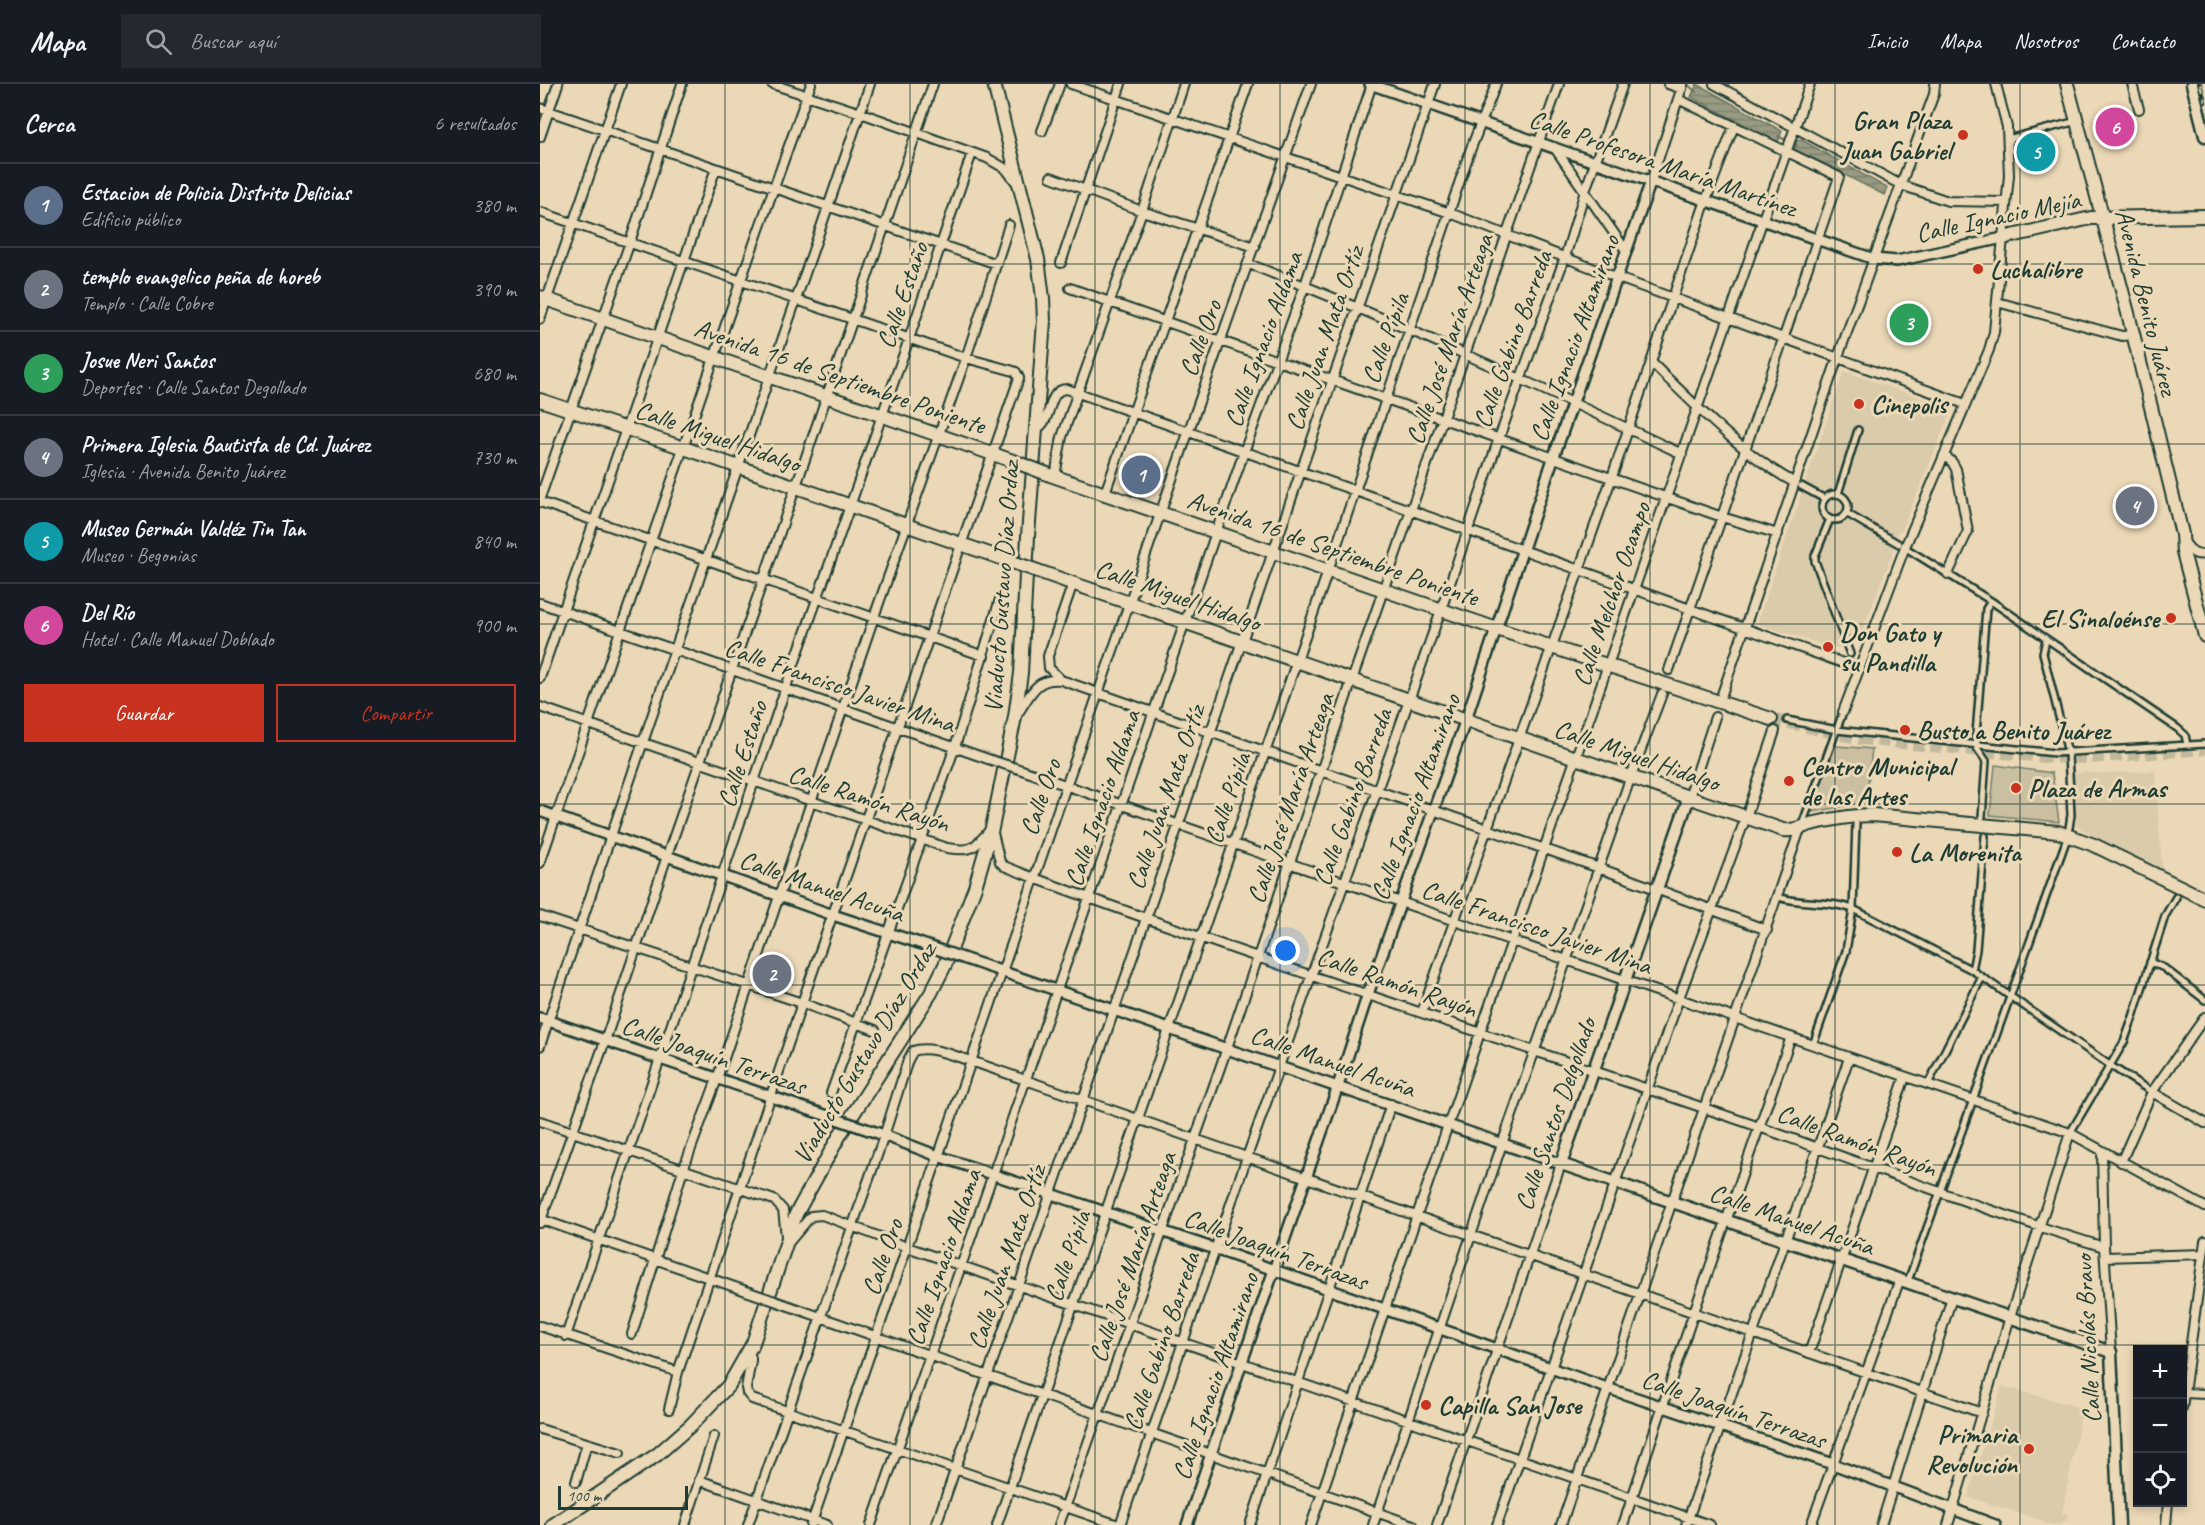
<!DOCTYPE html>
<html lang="es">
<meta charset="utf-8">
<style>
body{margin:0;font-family:Caveat,sans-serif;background:#242831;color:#f1f3f6}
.controls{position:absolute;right:18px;bottom:18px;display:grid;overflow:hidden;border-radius:0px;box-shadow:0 3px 9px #0003}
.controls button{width:54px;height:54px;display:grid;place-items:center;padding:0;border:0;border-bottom:2px solid #363941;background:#171b24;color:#f1f3f6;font:30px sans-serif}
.scale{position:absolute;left:18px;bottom:15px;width:130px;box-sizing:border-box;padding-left:6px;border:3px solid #1f3d34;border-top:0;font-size:16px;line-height:21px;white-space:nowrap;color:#1f3d34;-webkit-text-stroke:4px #ebd8b6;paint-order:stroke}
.you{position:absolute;left:746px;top:867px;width:21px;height:21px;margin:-15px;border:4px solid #fff;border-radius:50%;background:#1a73e8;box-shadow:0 0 0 9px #1a73e833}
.badge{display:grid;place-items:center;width:39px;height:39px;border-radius:50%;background:#c8321e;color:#fff;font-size:20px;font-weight:700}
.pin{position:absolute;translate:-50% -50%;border:3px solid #fff;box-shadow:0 2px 6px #0006}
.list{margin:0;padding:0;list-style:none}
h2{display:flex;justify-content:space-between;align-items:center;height:78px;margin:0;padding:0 24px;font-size:26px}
h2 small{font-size:20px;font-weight:400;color:#9ea1a6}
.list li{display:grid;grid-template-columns:39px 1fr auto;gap:18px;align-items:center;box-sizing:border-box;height:84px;padding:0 24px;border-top:2px solid #363941}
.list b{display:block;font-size:22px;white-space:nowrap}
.list p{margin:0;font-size:20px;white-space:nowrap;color:#9ea1a6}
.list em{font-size:20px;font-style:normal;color:#9ea1a6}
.actions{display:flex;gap:12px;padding:18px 24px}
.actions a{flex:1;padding:14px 0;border:2px solid #c8321e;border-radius:0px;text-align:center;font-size:21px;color:#c8321e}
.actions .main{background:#c8321e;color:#fff}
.icon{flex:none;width:33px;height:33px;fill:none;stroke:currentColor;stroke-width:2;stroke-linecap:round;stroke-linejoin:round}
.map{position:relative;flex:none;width:1665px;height:1441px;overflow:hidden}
header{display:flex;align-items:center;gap:36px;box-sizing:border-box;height:84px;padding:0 30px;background:#171b24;border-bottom:2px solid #363941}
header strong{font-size:28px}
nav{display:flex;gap:33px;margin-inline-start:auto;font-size:21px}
.search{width:420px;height:54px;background:#242831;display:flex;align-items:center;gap:15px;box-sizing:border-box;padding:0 21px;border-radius:0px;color:#9ea1a6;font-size:22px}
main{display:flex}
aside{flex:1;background:#171b24}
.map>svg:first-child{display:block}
.built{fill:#dacbab}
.green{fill:#cabfa1;stroke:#747e6a;stroke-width:1.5}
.water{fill:url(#water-rules);stroke:#697563;stroke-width:1.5}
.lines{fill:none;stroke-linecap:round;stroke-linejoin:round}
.stream{stroke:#697563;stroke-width:2}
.primary-tunnel{stroke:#c2b99c;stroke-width:12;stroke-dasharray:12 6;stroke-linecap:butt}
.pedestrian-casing{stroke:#1f3d34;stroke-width:10}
.minor-casing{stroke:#1f3d34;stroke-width:12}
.tertiary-casing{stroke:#1f3d34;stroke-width:14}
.secondary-casing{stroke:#1f3d34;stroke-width:15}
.primary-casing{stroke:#1f3d34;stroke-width:16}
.pedestrian{stroke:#ebd8b6;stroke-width:5}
.minor{stroke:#ebd8b6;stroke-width:8}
.tertiary{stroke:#ebd8b6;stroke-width:9}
.secondary{stroke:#ebd8b6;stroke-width:10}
.primary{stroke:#ebd8b6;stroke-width:12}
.rail-casing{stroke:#1f3d34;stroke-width:4.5}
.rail{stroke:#ebd8b6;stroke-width:2;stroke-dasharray:7;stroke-linecap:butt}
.minor-bridge-casing{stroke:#1f3d34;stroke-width:12;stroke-linecap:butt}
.tertiary-bridge-casing{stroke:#1f3d34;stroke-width:14;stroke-linecap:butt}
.primary-bridge-casing{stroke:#1f3d34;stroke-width:16;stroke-linecap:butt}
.minor-bridge{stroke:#ebd8b6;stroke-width:8}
.tertiary-bridge{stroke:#ebd8b6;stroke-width:9}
.primary-bridge{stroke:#ebd8b6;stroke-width:12}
.grid{fill:none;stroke:#1f3d34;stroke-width:1.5;stroke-opacity:0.55}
.poi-dot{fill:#c8321e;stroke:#ebd8b6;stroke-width:2}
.labels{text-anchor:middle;stroke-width:6;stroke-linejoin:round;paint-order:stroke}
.poi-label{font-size:26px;font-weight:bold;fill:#1f3d34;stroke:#ebd8b6;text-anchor:start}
.street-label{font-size:26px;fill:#1f3d34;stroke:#ebd8b6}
</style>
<header>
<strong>Mapa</strong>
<div class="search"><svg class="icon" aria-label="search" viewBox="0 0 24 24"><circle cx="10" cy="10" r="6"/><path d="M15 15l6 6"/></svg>Buscar aquí</div>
<nav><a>Inicio</a><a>Mapa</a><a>Nosotros</a><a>Contacto</a></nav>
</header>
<main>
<aside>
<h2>Cerca<small>6 resultados</small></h2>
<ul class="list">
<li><span class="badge" style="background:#5c6f8a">1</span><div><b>Estacion de Policia Distrito Delicias</b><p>Edificio público</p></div><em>380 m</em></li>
<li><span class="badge" style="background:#6b7280">2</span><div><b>templo evangelico peña de horeb</b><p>Templo · Calle Cobre</p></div><em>390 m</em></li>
<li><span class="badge" style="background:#2e9e5b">3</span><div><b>Josue Neri Santos</b><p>Deportes · Calle Santos Degollado</p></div><em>680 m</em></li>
<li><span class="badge" style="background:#6b7280">4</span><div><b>Primera Iglesia Bautista de Cd. Juárez</b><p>Iglesia · Avenida Benito Juárez</p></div><em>730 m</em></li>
<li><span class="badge" style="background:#0f9aa8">5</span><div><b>Museo Germán Valdéz Tin Tan</b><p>Museo · Begonias</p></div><em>840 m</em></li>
<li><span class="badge" style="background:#d1479c">6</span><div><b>Del Río</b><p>Hotel · Calle Manuel Doblado</p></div><em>900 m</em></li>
</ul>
<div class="actions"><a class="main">Guardar</a><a>Compartir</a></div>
</aside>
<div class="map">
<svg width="1665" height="1441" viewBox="0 0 1665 1441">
<defs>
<pattern id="water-rules" width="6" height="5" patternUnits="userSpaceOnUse" patternTransform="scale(1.5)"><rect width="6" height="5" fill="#9a9b83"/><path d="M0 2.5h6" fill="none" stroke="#7d806c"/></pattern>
</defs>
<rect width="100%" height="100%" fill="#ebd8b6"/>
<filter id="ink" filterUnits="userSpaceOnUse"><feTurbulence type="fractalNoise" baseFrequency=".0167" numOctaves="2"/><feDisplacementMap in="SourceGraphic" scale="12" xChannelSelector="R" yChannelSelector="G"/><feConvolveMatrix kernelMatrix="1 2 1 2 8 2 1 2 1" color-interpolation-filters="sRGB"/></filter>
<g filter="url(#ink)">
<!-- built -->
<path class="built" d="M1304 287 1412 325 1362 446 1358 448 1352 464 1354 466 1321 550 1311 563 1292 564 1218 540V536Z
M1547 687 1549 689H1568L1615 687 1622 785 1537 743 1533 690Z
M1462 1302 1542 1324 1522 1429 1527 1430V1437H1522L1521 1441 1504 1440 1506 1431 1504 1437 1428 1413Z"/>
<!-- green -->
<path class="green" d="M1286 661 1332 665 1326 718 1262 730Z
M1455 681 1512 689 1519 738 1450 731Z"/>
<!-- water -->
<path class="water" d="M1157 0 1242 47 1238 58 1151 13Z
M1260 55 1347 104 1344 111 1254 65 1257 57Z"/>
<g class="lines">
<!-- stream -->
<path class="stream" d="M1147 0 1156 8
M1238 52 1257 62"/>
<!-- primary-tunnel -->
<path class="primary-tunnel" d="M1231 635 1321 655 1505 673 1548 674 1665 665"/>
<!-- pedestrian casing -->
<g class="pedestrian-casing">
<path id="pedestrian" d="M1468 55 1537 37
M1261 402 1285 415
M1298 410 1318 346
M1282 423a13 13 0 1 1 26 0a13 13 0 1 1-26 0Z
M1306 429 1359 460
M1290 435 1275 472V477L1310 570
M1369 466 1451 517 1637 644 1645 651 1647 661
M1506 556 1503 569 1528 669 1531 731 1529 744
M1247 636 1297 646 1515 669 1665 660
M1442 733 1446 677 1437 664 1436 650 1446 525 1451 517
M1262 741 1303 628
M1238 813C1262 821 1289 816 1313 825L1432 886 1571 982 1612 1008
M1610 878 1624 884 1665 916
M1432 886 1436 866 1445 752
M1273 961 1306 867 1313 825 1316 739
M1388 1000 1442 893
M1530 1049 1584 958 1593 933 1625 832 1636 813
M1368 1197 1526 757"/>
</g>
<!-- minor casing -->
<g class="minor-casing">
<path id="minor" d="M232 0 321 29 447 74 466 85 476 98
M531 0 910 129 1078 194 1425 320
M1128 0 1142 5
M1174 0 1361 101 1408 117 1466 118
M1592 0 1599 25
M0 24 457 180
M502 47 520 0
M0 53 18 0
M1014 63 1087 168
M511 93 602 127 715 163
M1111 97 1143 0
M0 128 426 274 470 286 476 288 479 294 262 919 138 1288 129 1325
M521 179 581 0
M709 180C856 237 1000 303 1142 370
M530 204 1182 433 1238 450
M1457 218 1582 252 1593 251
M0 235 81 0
M1111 278C1153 319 1203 371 1255 399
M496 345C514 337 506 305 527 305L1320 585
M1404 371 1412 378 1416 385 1428 447 1408 490
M515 392 522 353 602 127 644 0
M565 409 708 0
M0 414 90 158 142 0
M0 418 444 572
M1643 457C1651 465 1652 473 1665 470
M533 499 508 572 509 584 521 596 1059 784 1227 846
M0 519 448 675
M1129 586 1299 93 1138 15
M0 594 176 84
M1182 610 1298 273 1394 10 1395 0
M0 623 407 764C432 768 433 765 450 746
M1303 628 1365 463 1449 266 1454 248 1469 91 1467 43 1456 0
M476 632C490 613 494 593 521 596
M482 686 1084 896 1530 1049 1665 1123
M1149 713 1175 633
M452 745 460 778 464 782 494 794C727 879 964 956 1199 1036 1321 1078 1441 1126 1564 1163
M0 779 201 196 271 0
M0 832 262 919 335 946
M882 928 1072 393 1166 116 1194 42
M0 962C107 640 221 321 330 0
M1612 1008 1665 1039
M291 1009 415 663 460 515
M0 1037 234 1116 243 1126 246 1152
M1562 1067 1564 1163 1571 1268
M1581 1078 1612 1008 1665 933
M0 1135 209 1208
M0 1139 65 957 127 772 256 402 393 0
M250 1157 271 1132 282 1131 367 1163 1170 1441
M1565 1173 1663 1170
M249 1222 873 1441
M0 1242 138 1288
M92 1250 143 1086 177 995 334 533 426 274 469 141
M26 1252 246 603 369 255 432 69
M1269 1269 1365 993
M207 1270 211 1273V1277L206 1304 207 1309 212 1315 578 1441
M1645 1309 1665 1310
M1642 1324 1665 1157
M0 1345 80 1369
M159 1396 287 1441
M36 1398 47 1359
M145 1441 174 1352
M208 1441 344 1052 368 976 373 967C390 961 414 972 431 977L1442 1329
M271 1441 648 349 771 0
M331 1441 704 368 765 201 832 0
M396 1441 895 0
M457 1441 788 487 930 67 956 0
M519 1441 687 964 812 596 1019 0
M580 1441 707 1073 901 526 959 354 1025 173 1045 107 1083 0
M710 1441 851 1020
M771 1441 908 1041 1270 0
M833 1441 962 1060 1091 692 1122 610
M897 1441 1021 1080
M957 1441 1139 914 1206 733 1235 647
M1021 1441 1260 745
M1083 1441 1154 1228 1251 953
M1146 1441 1309 974
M1271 1441 1360 1195
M1341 1441 1412 1213
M1408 1441 1470 1233 1530 1049
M1626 1441 1628 1418"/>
</g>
<!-- tertiary casing -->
<g class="tertiary-casing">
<path id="tertiary" d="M830 0 1334 175 1357 177 1463 154
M0 727 293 831 379 859
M449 883 1021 1080
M0 934 270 1026
M338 1049 398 1072 675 1165 1067 1304 1293 1380 1455 1441
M647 1441 702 1278 798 1002 828 910 926 635 1014 372 1111 97"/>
</g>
<!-- secondary casing -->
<g class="secondary-casing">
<path id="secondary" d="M1652 0 1665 52
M1149 713 1021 1080 1571 1268 1579 1441"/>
</g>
<!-- primary casing -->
<g class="primary-casing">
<path id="primary" d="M1527 0 1588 229 1642 450 1643 468 1665 552
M1463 154 1551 134 1665 132
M0 213 473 377
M0 316 144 364 461 474
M510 391 957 545 1231 635
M526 497 1243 746C1256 748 1263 741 1275 739 1294 735 1314 731 1333 731L1518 748 1554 761 1665 815
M13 1441 118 1370 151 1341 189 1301 213 1259 256 1130 301 1049 391 909 405 881 435 803 452 744 475 633 481 589 488 452 504 237 503 214 498 175 454 0"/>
</g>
<!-- pedestrian -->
<use href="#pedestrian" class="pedestrian"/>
<!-- minor -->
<use href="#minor" class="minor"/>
<!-- tertiary -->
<use href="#tertiary" class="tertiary"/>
<!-- secondary -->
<use href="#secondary" class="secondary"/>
<!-- primary -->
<use href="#primary" class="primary"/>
<!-- rail casing -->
<g class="rail-casing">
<path id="rail" d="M1660 0 1665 18"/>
</g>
<!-- rail -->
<use href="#rail" class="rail"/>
<!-- minor-bridge casing -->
<g class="minor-bridge-casing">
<path id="minor-bridge" d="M448 675 482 686
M209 1208 249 1222"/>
</g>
<!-- tertiary-bridge casing -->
<g class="tertiary-bridge-casing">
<path id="tertiary-bridge" d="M379 859 449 883
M270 1026 338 1049"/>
</g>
<!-- primary-bridge casing -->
<g class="primary-bridge-casing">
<path id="primary-bridge" d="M473 377 510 391
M461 474 526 497"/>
</g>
<!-- minor-bridge -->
<use href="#minor-bridge" class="minor-bridge"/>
<!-- tertiary-bridge -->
<use href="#tertiary-bridge" class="tertiary-bridge"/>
<!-- primary-bridge -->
<use href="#primary-bridge" class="primary-bridge"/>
</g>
</g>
<!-- grid -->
<path class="grid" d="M185 0V1441M370 0V1441M555 0V1441M740 0V1441M925 0V1441M1110 0V1441M1295 0V1441M1480 0V1441M0 180H1665M0 360H1665M0 540H1665M0 720H1665M0 901H1665M0 1081H1665M0 1261H1665"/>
<!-- markers -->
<g class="poi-dot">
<circle cx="1423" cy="51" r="6"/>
<circle cx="1438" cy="185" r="6"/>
<circle cx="1319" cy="320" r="6"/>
<circle cx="1631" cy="534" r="6"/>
<circle cx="1288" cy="563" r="6"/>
<circle cx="1365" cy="646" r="6"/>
<circle cx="1249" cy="697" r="6"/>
<circle cx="1476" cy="704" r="6"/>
<circle cx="1357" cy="768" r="6"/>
<circle cx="886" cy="1321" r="6"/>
<circle cx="1489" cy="1365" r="6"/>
</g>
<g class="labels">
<!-- poi labels -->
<g class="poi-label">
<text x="1411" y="45" text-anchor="end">Gran Plaza<tspan x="1411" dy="30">Juan Gabriel</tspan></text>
<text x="1450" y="194">Luchalibre</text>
<text x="1331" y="329">Cinepolis</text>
<text x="1619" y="543" text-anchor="end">El Sinaloénse</text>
<text x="1300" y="557">Don Gato y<tspan x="1300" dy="30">su Pandilla</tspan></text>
<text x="1377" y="655">Busto a Benito Juárez</text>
<text x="1261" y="691">Centro Municipal<tspan x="1261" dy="30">de las Artes</tspan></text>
<text x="1488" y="713">Plaza de Armas</text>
<text x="1369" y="777">La Morenita</text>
<text x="898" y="1330">Capilla San Jose</text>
<text x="1477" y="1359" text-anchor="end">Primaria<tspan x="1477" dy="30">Revolución</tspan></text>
</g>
<!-- street labels -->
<g class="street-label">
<text transform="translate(1123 79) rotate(19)" y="9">Calle Profesora María Martínez</text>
<text transform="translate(1458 132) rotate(-12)" y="9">Calle Ignacio Mejía</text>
<text transform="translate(362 211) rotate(-71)" y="9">Calle Estaño</text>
<text transform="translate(1607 218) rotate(76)" y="9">Avenida Benito Juárez</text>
<text transform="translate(660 254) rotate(-70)" y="9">Calle Oro</text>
<text transform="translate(784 254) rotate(-71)" y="9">Calle Juan Mata Ortíz</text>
<text transform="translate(845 254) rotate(-70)" y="9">Calle Pípila</text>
<text transform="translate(1034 254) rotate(-70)" y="9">Calle Ignacio Altamirano</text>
<text transform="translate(723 255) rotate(-70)" y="9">Calle Ignacio Aldama</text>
<text transform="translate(909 255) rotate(-71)" y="9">Calle José María Arteaga</text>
<text transform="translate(972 255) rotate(-70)" y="9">Calle Gabino Barreda</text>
<text transform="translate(300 292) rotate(19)" y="9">Avenida 16 de Septiembre Poniente</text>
<text transform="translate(178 352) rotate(19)" y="9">Calle Miguel Hidalgo</text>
<text transform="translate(793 464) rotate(19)" y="9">Avenida 16 de Septiembre Poniente</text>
<text transform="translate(461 503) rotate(-86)" y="9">Viaducto Gustavo Díaz Ordaz</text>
<text transform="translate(1071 510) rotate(-71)" y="9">Calle Melchor Ocampo</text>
<text transform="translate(638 511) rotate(19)" y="9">Calle Miguel Hidalgo</text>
<text transform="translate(300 601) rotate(19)" y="9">Calle Francisco Javier Mina</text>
<text transform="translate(202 670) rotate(-72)" y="9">Calle Estaño</text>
<text transform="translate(1097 671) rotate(19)" y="9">Calle Miguel Hidalgo</text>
<text transform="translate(500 713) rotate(-71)" y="9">Calle Oro</text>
<text transform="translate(625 713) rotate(-71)" y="9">Calle Juan Mata Ortíz</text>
<text transform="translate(812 713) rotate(-70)" y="9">Calle Gabino Barreda</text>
<text transform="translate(875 713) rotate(-70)" y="9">Calle Ignacio Altamirano</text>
<text transform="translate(329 714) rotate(18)" y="9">Calle Ramón Rayón</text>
<text transform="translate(562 714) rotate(-71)" y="9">Calle Ignacio Aldama</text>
<text transform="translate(687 714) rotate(-71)" y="9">Calle Pípila</text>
<text transform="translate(750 714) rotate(-71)" y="9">Calle José María Arteaga</text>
<text transform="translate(282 802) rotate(19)" y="9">Calle Manuel Acuña</text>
<text transform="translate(997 843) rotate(19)" y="9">Calle Francisco Javier Mina</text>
<text transform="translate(857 898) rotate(19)" y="9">Calle Ramón Rayón</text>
<text transform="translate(324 969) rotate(-59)" y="9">Viaducto Gustavo Díaz Ordaz</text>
<text transform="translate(174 971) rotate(19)" y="9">Calle Joaquín Terrazas</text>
<text transform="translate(793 977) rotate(19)" y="9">Calle Manuel Acuña</text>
<text transform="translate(1015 1030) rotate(-71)" y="9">Calle Santos Delgollado</text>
<text transform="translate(1317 1056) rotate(20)" y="9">Calle Ramón Rayón</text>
<text transform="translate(1252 1135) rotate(19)" y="9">Calle Manuel Acuña</text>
<text transform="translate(736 1165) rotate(20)" y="9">Calle Joaquín Terrazas</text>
<text transform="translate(527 1172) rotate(-71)" y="9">Calle Pípila</text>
<text transform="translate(342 1173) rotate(-71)" y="9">Calle Oro</text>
<text transform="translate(403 1173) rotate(-71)" y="9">Calle Ignacio Aldama</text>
<text transform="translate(466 1173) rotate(-71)" y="9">Calle Juan Mata Ortíz</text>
<text transform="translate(592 1173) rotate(-71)" y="9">Calle José María Arteaga</text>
<text transform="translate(1547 1255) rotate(-93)" y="9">Calle Nicolás Bravo</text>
<text transform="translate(621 1257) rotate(-71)" y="9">Calle Gabino Barreda</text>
<text transform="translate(675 1292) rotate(-71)" y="9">Calle Ignacio Altamirano</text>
<text transform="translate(1194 1325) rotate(19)" y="9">Calle Joaquín Terrazas</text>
</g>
</g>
</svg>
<div class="controls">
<button>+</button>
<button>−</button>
<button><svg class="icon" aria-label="locate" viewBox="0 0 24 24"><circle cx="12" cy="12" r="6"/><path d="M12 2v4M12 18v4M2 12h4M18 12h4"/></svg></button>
</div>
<div class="scale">100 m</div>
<div class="you"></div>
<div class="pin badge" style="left:601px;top:391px;background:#5c6f8a">1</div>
<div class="pin badge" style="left:232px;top:890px;background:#6b7280">2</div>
<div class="pin badge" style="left:1369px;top:239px;background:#2e9e5b">3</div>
<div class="pin badge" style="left:1595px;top:422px;background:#6b7280">4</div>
<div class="pin badge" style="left:1496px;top:68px;background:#0f9aa8">5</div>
<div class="pin badge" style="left:1575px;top:43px;background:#d1479c">6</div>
</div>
</main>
